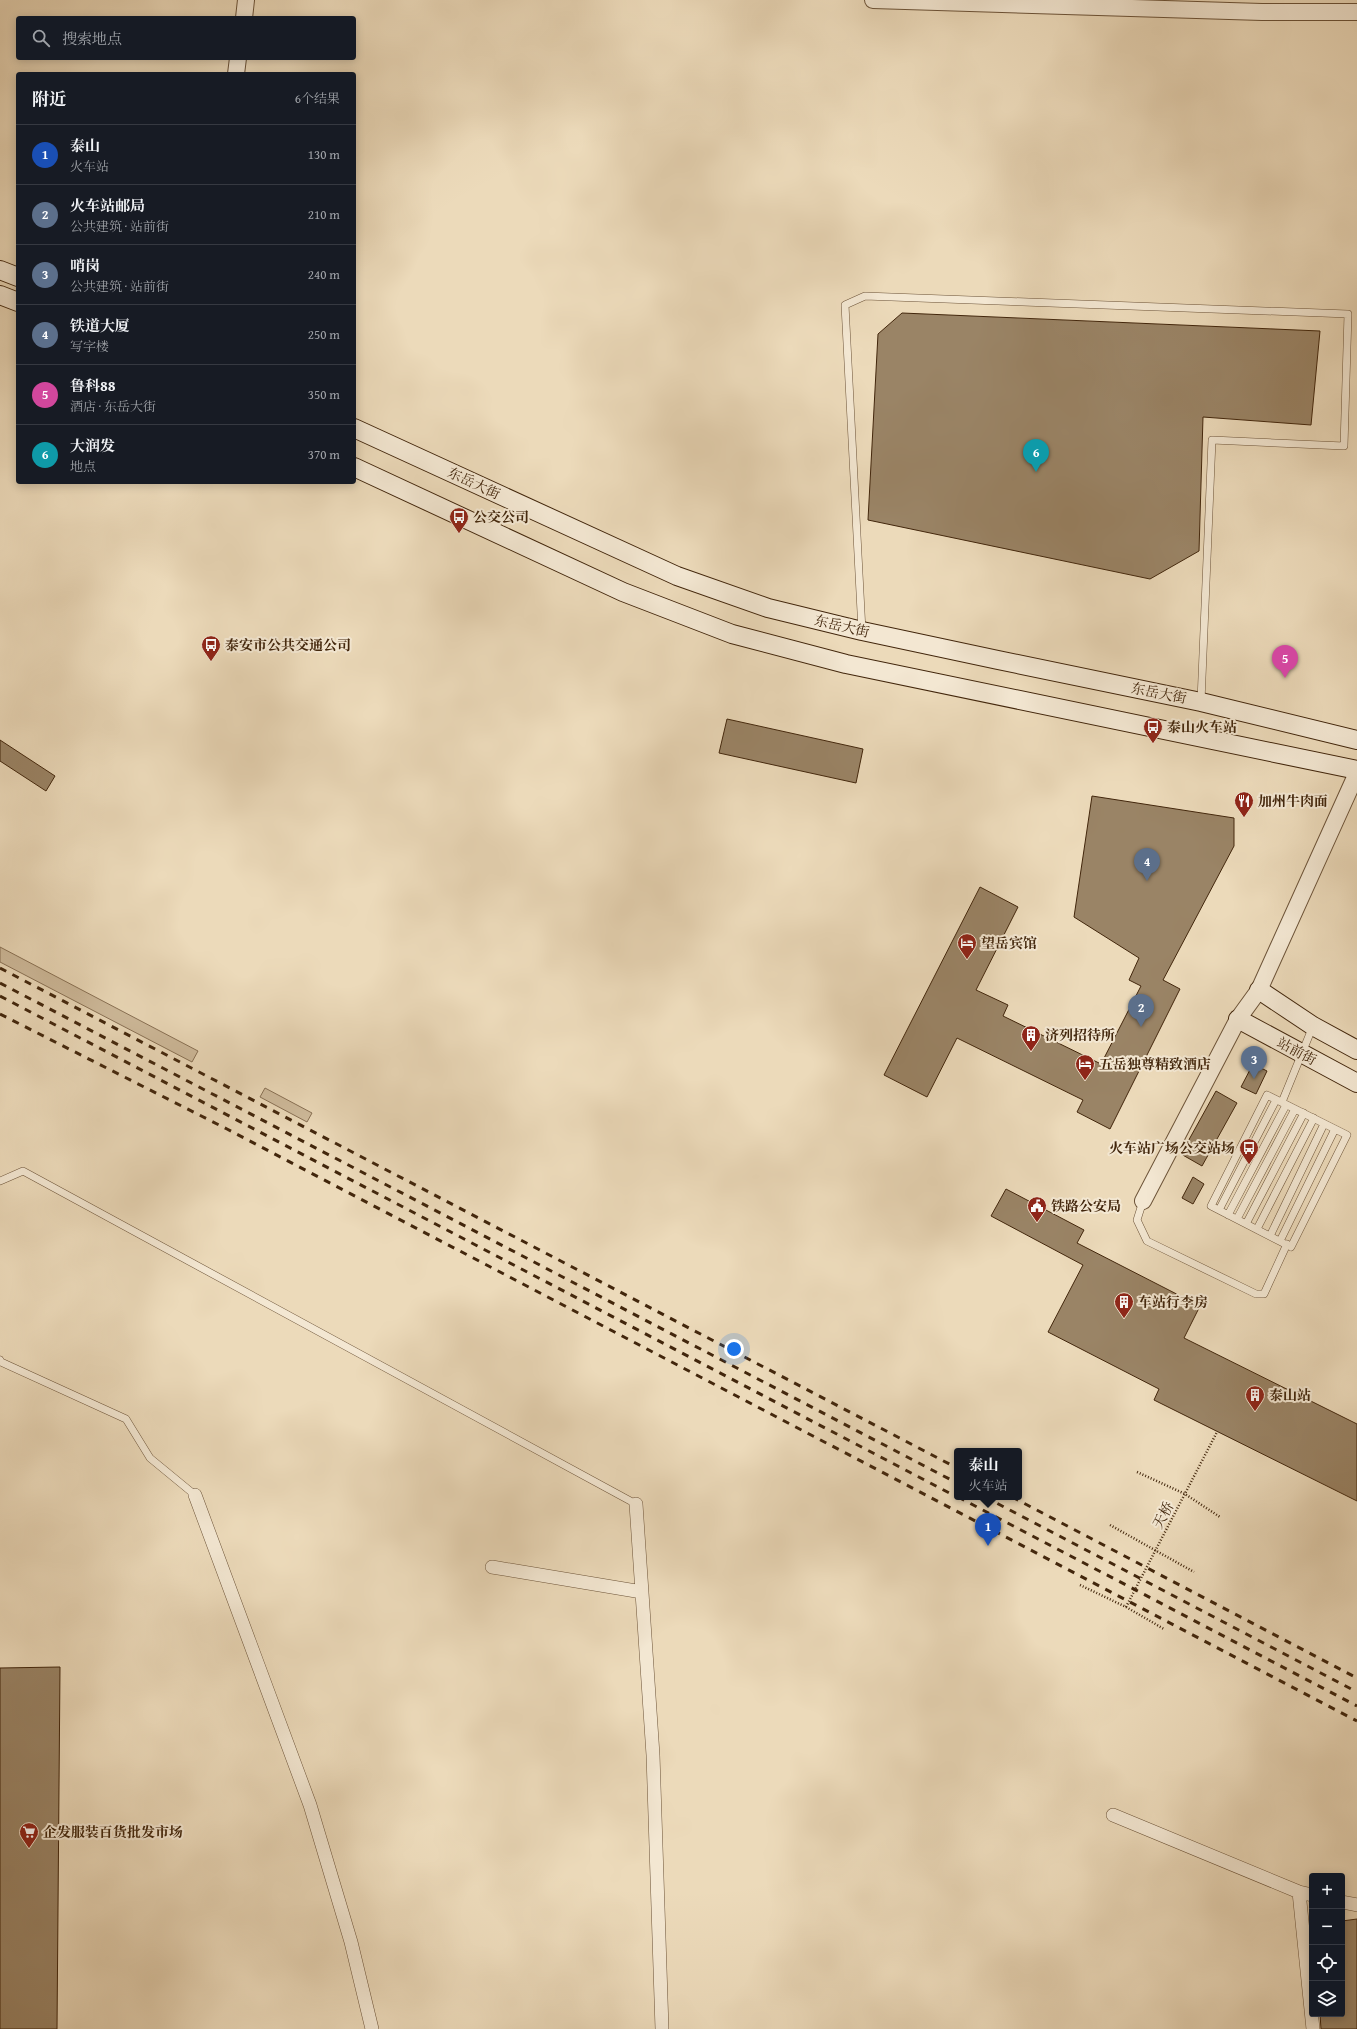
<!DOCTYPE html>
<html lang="zh">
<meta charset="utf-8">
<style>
body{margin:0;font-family:"Gentium Book Plus","Noto Serif SC",serif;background:#20242c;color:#f1f3f6}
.controls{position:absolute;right:12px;bottom:12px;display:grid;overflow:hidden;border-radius:4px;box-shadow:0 2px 10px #0003}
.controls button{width:36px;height:36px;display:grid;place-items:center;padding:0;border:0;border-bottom:1px solid #363941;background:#171b24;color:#f1f3f6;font:20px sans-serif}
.you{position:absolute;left:734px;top:1349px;width:14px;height:14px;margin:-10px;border:3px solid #fff;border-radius:50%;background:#1a73e8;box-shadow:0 0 0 6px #1a73e833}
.badge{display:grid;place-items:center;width:26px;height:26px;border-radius:50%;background:#c59692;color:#fff;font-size:13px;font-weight:700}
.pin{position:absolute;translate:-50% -33px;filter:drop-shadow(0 1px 2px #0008)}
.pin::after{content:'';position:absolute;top:21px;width:14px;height:12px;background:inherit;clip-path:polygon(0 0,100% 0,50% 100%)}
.popup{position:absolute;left:954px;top:1448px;width:68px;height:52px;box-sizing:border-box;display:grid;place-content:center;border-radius:4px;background:#171b24;filter:drop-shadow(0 1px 3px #0005);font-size:13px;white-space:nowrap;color:#9ea1a6}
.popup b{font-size:15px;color:#f1f3f6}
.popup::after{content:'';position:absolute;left:50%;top:100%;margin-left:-8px;border:8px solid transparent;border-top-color:#171b24}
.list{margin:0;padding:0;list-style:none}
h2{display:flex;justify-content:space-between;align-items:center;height:52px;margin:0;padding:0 16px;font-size:17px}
h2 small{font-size:13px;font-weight:400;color:#9ea1a6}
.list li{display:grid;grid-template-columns:26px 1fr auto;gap:12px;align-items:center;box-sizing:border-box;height:60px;padding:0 16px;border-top:1px solid #363941}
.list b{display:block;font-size:15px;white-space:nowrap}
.list p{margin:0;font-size:13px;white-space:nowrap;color:#9ea1a6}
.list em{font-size:13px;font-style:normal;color:#9ea1a6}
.icon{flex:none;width:22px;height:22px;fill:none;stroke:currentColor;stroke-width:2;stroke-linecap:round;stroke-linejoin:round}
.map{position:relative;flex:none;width:1357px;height:2029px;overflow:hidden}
.search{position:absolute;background:#171b24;box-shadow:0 2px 10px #0003;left:16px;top:16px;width:340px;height:44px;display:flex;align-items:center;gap:10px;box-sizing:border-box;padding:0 14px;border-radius:4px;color:#9ea1a6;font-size:15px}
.panel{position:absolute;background:#171b24;box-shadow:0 2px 10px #0003;left:16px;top:72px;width:340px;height:412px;border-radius:4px}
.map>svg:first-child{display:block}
.green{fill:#cfbb9c;stroke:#887054}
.building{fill:#9a8466;stroke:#42260c}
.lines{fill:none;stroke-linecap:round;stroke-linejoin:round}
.service-casing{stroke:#6c5338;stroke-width:8}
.minor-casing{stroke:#6c5338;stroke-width:14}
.tertiary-casing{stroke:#6c5338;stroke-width:18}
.secondary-casing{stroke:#42260c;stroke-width:20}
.path{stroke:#42260c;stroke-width:2.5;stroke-dasharray:1 2;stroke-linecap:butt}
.service{stroke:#f3e7d2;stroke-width:7}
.minor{stroke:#f3e7d2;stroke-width:13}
.tertiary{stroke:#f3e7d2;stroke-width:16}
.secondary{stroke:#f3e7d2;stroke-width:18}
.rail{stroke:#42260c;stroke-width:3;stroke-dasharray:7 7;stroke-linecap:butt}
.path-bridge{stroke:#42260c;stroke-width:2.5;stroke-dasharray:1 2;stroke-linecap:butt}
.labels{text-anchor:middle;stroke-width:4;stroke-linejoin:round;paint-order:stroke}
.street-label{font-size:14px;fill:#42260c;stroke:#f3e7d2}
.poi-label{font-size:14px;font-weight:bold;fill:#42260c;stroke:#f3e7d2;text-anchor:start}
</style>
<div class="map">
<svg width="1357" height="2029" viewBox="0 0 1357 2029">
<rect width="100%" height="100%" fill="#ecdaba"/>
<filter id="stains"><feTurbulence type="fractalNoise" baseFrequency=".005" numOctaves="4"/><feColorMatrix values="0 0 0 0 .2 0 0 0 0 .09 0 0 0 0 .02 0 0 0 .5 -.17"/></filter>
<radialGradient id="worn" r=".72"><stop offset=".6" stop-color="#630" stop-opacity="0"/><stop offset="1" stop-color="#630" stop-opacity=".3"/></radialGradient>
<!-- green -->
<path class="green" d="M0 947 198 1051 192 1062 0 962Z
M265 1088 312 1113 307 1122 260 1097Z"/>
<!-- building -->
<path class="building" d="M902 313 1320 331 1311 425 1203 417 1199 551 1150 579 868 520 878 334Z
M727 719 863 749 856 783 719 753Z
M0 740 55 776 46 791 0 761Z
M1092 796 1234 818V846L1163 980 1180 989 1110 1129 1077 1112 1083 1100 957 1038 927 1097 884 1075 980 887 1018 907 976 990 1008 1005 1003 1016 1101 1064 1141 986 1129 980 1139 958 1074 917Z
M1253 1064 1267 1071 1256 1094 1241 1087Z
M1216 1091 1237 1103 1202 1166 1181 1154Z
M1193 1177 1204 1184 1193 1204 1182 1198Z
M1006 1189 1084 1230 1077 1243 1200 1306 1184 1338 1357 1424V1501L1154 1400 1159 1389 1048 1332 1083 1265 991 1216Z
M60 1667 57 2029H0V1668Z
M1357 1919V2029H1321L1320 2014H1342V1921Z"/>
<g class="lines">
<!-- service casing -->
<g class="service-casing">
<path id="service" d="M862 631 845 305 865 296 1348 314 1344 446 1212 440 1201 701
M1267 1095 1347 1135 1291 1247 1211 1206Z
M1282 1102 1313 1026
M0 1181 23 1171 636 1504
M1143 1201 1137 1220 1147 1241 1256 1294H1264L1287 1244
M1219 1210 1276 1100
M1228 1215 1286 1105
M1237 1219 1295 1109
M1246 1224 1304 1113
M1257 1229 1314 1118
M1270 1236 1324 1124
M1280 1241 1335 1129
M0 1360 1 1362 126 1419 150 1458 195 1495"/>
</g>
<!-- minor casing -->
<g class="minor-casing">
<path id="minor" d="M195 1495 310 1805 351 1942 372 2029
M636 1504 653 1755 662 2029
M492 1567 642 1592
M1113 1815 1299 1892
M1312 1895 1299 1892 1313 2029
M1342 1902 1357 1905"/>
</g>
<!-- tertiary casing -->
<g class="tertiary-casing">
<path id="tertiary" d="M873 0 1262 12H1357
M244 18 246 0
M236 74 238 58
M1143 1201 1238 1019 1259 990 1357 773"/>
</g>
<!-- secondary casing -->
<g class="secondary-casing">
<path id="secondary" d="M0 270 18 277
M0 295 18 302
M354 428 677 576 768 608 862 631 998 660 1201 702 1357 740
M354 467 623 592 732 634 846 664 1357 770
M1259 990 1313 1026 1357 1050
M1238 1019 1357 1083"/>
</g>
<!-- path -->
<path class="path" d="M1137 1472 1185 1494 1220 1517
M1110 1525 1194 1572
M1080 1585 1126 1607 1164 1629"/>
<!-- service -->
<use href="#service" class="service"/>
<!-- minor -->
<use href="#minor" class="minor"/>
<!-- tertiary -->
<use href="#tertiary" class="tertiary"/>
<!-- secondary -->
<use href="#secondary" class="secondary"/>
<!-- rail -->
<path class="rail" d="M0 968 957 1468
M0 983 957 1483
M0 996 957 1497
M0 1014 227 1129 1357 1721
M958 1497 1357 1706
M985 1497 1357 1692
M1012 1497 1357 1678"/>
<!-- path-bridge -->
<path class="path-bridge" d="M1126 1607 1217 1432"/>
</g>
<!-- icons -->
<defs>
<g id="bus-pin" transform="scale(1)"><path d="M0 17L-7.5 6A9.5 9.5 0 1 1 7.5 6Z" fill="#8f2418" stroke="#f3e7d2"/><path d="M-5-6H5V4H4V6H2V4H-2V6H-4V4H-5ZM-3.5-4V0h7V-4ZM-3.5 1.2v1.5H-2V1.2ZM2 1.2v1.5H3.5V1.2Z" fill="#fff"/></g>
<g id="restaurant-pin" transform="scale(1)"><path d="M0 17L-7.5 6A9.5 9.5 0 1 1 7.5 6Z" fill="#8f2418" stroke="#f3e7d2"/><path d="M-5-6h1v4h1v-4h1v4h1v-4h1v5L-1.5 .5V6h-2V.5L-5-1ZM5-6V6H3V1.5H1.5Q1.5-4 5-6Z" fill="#fff"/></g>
<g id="hotel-pin" transform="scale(1)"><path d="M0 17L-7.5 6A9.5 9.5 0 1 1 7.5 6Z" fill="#8f2418" stroke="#f3e7d2"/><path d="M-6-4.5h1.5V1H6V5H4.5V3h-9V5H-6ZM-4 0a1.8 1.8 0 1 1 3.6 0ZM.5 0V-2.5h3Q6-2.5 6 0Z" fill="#fff"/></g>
<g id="building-pin" transform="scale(1)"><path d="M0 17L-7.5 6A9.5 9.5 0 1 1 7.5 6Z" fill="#8f2418" stroke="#f3e7d2"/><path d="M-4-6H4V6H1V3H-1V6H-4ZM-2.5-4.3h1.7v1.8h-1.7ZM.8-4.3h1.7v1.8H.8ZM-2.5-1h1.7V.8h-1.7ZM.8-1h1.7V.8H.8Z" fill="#fff"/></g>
<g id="civic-pin" transform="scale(1)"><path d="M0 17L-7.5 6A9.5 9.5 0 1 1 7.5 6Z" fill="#8f2418" stroke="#f3e7d2"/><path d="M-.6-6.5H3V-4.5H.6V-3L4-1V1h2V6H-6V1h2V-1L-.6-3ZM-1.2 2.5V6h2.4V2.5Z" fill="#fff"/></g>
<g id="supermarket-pin" transform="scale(1)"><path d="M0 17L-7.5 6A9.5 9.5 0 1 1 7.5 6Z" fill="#8f2418" stroke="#f3e7d2"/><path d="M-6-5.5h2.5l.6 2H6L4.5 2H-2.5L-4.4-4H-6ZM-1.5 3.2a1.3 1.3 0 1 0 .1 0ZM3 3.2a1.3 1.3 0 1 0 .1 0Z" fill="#fff"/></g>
</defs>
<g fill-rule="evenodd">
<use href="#bus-pin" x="459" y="517"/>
<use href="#bus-pin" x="211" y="645"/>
<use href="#bus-pin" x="1153" y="727"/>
<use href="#restaurant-pin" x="1244" y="801"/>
<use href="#hotel-pin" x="967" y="943"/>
<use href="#building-pin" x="1031" y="1035"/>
<use href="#hotel-pin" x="1085" y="1064"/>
<use href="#bus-pin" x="1249" y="1148"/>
<use href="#civic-pin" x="1037" y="1206"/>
<use href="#building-pin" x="1124" y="1302"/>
<use href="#building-pin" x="1255" y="1395"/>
<use href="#supermarket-pin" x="29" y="1832"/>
</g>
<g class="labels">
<!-- street labels -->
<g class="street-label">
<text transform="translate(474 483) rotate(25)" y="5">东岳大街</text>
<text transform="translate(842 626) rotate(13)" y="5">东岳大街</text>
<text transform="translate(1159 693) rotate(11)" y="5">东岳大街</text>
<text transform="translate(1297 1051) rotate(28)" y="5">站前街</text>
<text transform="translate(1163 1515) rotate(-62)" y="5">天桥</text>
</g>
<!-- poi labels -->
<g class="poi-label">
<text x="473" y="522">公交公司</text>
<text x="225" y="650">泰安市公共交通公司</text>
<text x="1167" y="732">泰山火车站</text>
<text x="1258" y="806">加州牛肉面</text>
<text x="981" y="948">望岳宾馆</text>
<text x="1045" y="1040">济列招待所</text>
<text x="1099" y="1069">五岳独尊精致酒店</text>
<text x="1235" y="1153" text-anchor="end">火车站广场公交站场</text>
<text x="1051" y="1211">铁路公安局</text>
<text x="1138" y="1307">车站行李房</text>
<text x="1269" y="1400">泰山站</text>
<text x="43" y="1837">企发服装百货批发市场</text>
</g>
</g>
<rect width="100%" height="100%" filter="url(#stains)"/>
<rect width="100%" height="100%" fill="url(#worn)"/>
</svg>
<div class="controls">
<button>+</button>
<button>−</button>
<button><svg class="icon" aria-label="locate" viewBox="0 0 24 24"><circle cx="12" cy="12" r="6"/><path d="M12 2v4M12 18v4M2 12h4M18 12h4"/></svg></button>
<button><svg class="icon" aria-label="layers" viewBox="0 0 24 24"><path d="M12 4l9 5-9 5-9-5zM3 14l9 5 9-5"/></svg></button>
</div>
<div class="you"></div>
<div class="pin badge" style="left:988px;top:1546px;background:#1a4fb4">1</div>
<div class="popup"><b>泰山</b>火车站</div>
<div class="pin badge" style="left:1141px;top:1027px;background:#5c6f8a">2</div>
<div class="pin badge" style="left:1254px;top:1079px;background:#5c6f8a">3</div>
<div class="pin badge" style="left:1147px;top:881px;background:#5c6f8a">4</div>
<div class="pin badge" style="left:1285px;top:678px;background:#d1479c">5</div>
<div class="pin badge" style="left:1036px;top:472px;background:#0f9aa8">6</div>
<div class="search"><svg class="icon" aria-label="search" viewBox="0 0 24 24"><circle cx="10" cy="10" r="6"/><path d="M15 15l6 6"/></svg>搜索地点</div>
<section class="panel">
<h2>附近<small>6个结果</small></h2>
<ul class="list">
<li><span class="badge" style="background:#1a4fb4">1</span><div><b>泰山</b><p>火车站</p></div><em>130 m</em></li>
<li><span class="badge" style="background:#5c6f8a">2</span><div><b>火车站邮局</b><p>公共建筑 · 站前街</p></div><em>210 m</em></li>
<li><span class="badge" style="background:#5c6f8a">3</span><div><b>哨岗</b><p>公共建筑 · 站前街</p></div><em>240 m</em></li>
<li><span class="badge" style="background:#5c6f8a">4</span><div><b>铁道大厦</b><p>写字楼</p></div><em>250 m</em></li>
<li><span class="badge" style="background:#d1479c">5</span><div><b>鲁科88</b><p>酒店 · 东岳大街</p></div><em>350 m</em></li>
<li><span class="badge" style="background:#0f9aa8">6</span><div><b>大润发</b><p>地点</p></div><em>370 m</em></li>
</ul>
</section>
</div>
